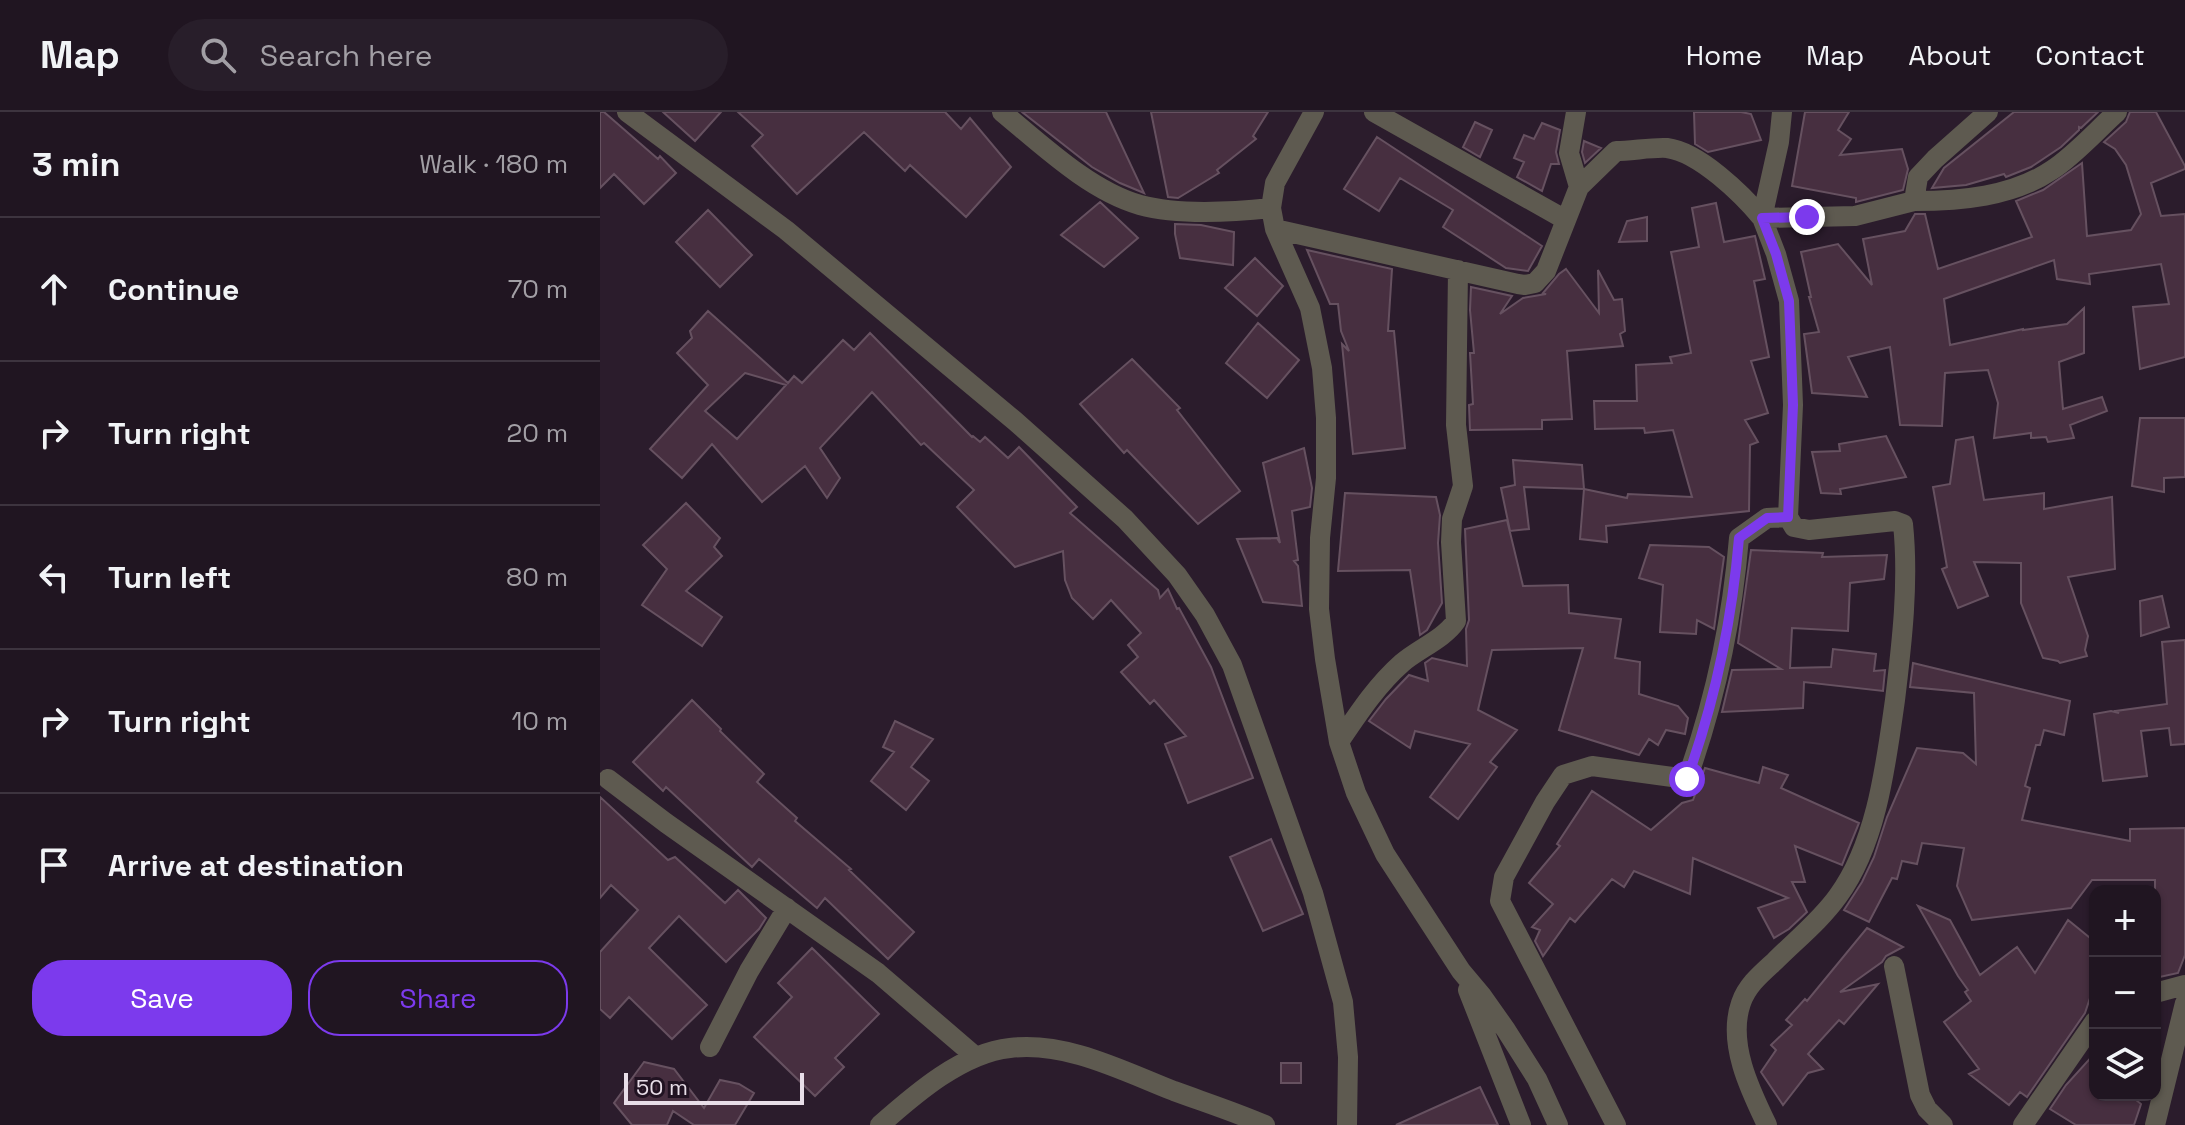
<!DOCTYPE html>
<meta charset="utf-8">
<style>
body{margin:0;font-family:"Space Grotesk",sans-serif;background:#281e2a;color:#f1f3f6}
.controls{position:absolute;right:24px;bottom:24px;display:grid;overflow:hidden;border-radius:16px;box-shadow:0 2px 6px #0004}
.controls button{width:72px;height:72px;display:grid;place-items:center;padding:0;border:0;border-bottom:2px solid #3d343f;background:#201521;color:#f1f3f6;font:40px sans-serif}
.scale{position:absolute;left:24px;bottom:20px;width:180px;box-sizing:border-box;padding-left:8px;border:4px solid #e8dee8;border-top:0;font-size:22px;line-height:28px;white-space:nowrap;color:#e8dee8;-webkit-text-stroke:6px #211322;paint-order:stroke}
.stop{position:absolute;width:24px;height:24px;margin:-18px;border:6px solid #7c3aed;border-radius:50%;background:#fff}
.stop.end{background:#7c3aed;border-color:#fff;box-shadow:0 2px 8px #0008}
.list{margin:0;padding:0;list-style:none}
h2{display:flex;justify-content:space-between;align-items:center;height:104px;margin:0;padding:0 32px;font-size:34px}
h2 small{font-size:26px;font-weight:400;color:#a29fa5}
.list li{display:grid;grid-template-columns:52px 1fr auto;gap:24px;align-items:center;box-sizing:border-box;height:144px;padding:0 32px;border-top:2px solid #3d343f}
.list b{display:block;font-size:30px;white-space:nowrap}
.list em{font-size:26px;font-style:normal;color:#a29fa5}
.actions{display:flex;gap:16px;padding:24px 32px}
.actions a{flex:1;padding:18px 0;border:2px solid #7c3aed;border-radius:32px;text-align:center;font-size:28px;color:#7c3aed}
.actions .main{background:#7c3aed;color:#fff}
.icon{flex:none;width:44px;height:44px;fill:none;stroke:currentColor;stroke-width:2;stroke-linecap:round;stroke-linejoin:round}
.map{position:relative;flex:none;width:1585px;height:1013px;overflow:hidden}
header{display:flex;align-items:center;gap:48px;box-sizing:border-box;height:112px;padding:0 40px;background:#201521;border-bottom:2px solid #3d343f}
header strong{font-size:38px}
nav{display:flex;gap:44px;margin-inline-start:auto;font-size:28px}
.search{width:560px;height:72px;background:#281e2a;display:flex;align-items:center;gap:20px;box-sizing:border-box;padding:0 28px;border-radius:44px;color:#a29fa5;font-size:30px}
main{display:flex}
aside{flex:1;background:#201521}
.map>svg:first-child{display:block}
.building{fill:#472f40;stroke:#665160;stroke-width:2;fill-rule:evenodd}
.lines{fill:none;stroke-linecap:round;stroke-linejoin:round}
.minor{stroke:#5e5a50;stroke-width:20}
.route{stroke:#7c3aed;stroke-width:10}
</style>
<header>
<strong>Map</strong>
<div class="search"><svg class="icon" aria-label="search" viewBox="0 0 24 24"><circle cx="10" cy="10" r="6"/><path d="M15 15l6 6"/></svg>Search here</div>
<nav><a>Home</a><a>Map</a><a>About</a><a>Contact</a></nav>
</header>
<main>
<aside>
<h2>3 min<small>Walk · 180 m</small></h2>
<ul class="list">
<li><svg class="icon" aria-label="ahead" viewBox="0 0 24 24"><path d="M12 20V5M6 11l6-6 6 6"/></svg><div><b>Continue</b></div><em>70 m</em></li>
<li><svg class="icon" aria-label="right" viewBox="0 0 24 24"><path d="M7 20v-9h11M14 6l5 5-5 5"/></svg><div><b>Turn right</b></div><em>20 m</em></li>
<li><svg class="icon" aria-label="left" viewBox="0 0 24 24"><path d="M17 20v-9H6M10 6l-5 5 5 5"/></svg><div><b>Turn left</b></div><em>80 m</em></li>
<li><svg class="icon" aria-label="right" viewBox="0 0 24 24"><path d="M7 20v-9h11M14 6l5 5-5 5"/></svg><div><b>Turn right</b></div><em>10 m</em></li>
<li><svg class="icon" aria-label="arrive" viewBox="0 0 24 24"><path d="M6 21V4h12l-3 4 3 4H6"/></svg><div><b>Arrive at destination</b></div></li>
</ul>
<div class="actions"><a class="main">Save</a><a>Share</a></div>
</aside>
<div class="map">
<svg width="1585" height="1013" viewBox="0 0 1585 1013">
<rect width="100%" height="100%" fill="#2b1c2c"/>
<!-- building -->
<path class="building" d="M0 0H4L58 47 60 44 76 61 44 92 14 62 0 76Z
M63 0H121L95 29Z
M138 0H345L361 17 370 6 411 55 366 105 310 53 305 59 264 20 197 82 152 34 163 23Z
M422 0H506L544 81 520 71 492 55Z
M551 0H668L653 24 656 27 617 58 619 61 578 86 568 85Z
M1094 0H1141L1151 2 1161 28 1108 40 1095 32Z
M1205 0H1249L1238 18 1251 27 1240 43 1302 37 1308 57 1303 78 1256 90V86L1192 74Z
M1414 0H1498L1481 16 1479 15V18L1461 35 1431 55 1406 65 1404 62 1366 73 1332 76 1344 56Z
M1530 0H1556L1585 54V57L1551 71 1561 104 1585 102V245L1540 257 1533 195 1569 192 1561 152 1489 162 1490 172 1457 167 1454 148 1344 187 1350 233 1423 217V218L1467 212 1484 196V241L1459 250 1463 297 1502 285 1507 299 1470 313 1474 326 1448 330 1446 325 1431 326V321L1394 326 1398 291 1388 258 1345 261 1342 314 1300 313 1290 235 1248 245 1267 285 1212 281 1204 222 1219 220 1209 185H1211L1201 140 1238 132 1272 173 1263 127 1305 119 1315 102H1325L1338 157 1432 125 1416 89 1443 78 1482 51 1487 124 1531 118 1541 102 1526 53 1515 37 1504 30 1526 10Z
M875 10 892 18 880 45 863 35Z
M942 11 960 18 956 40 959 52H951L942 79 917 65 924 50 914 46 924 23 934 27Z
M777 25 942 134 928 159 906 156 843 115 853 98 800 66 779 99 744 77Z
M984 29 1001 36 985 51 982 40Z
M500 90 538 126 504 155 461 123Z
M1116 91 1124 130 1155 124 1165 167 1154 169 1169 245 1151 249 1168 301 1145 308 1158 330 1150 333 1149 399 1006 414 1007 430 980 427 984 377 1027 386 1028 382 1092 385 1073 318 1045 321 1044 316 995 317 994 289H1037L1036 253 1072 251 1070 245 1091 241 1071 140 1099 135 1092 96Z
M108 98 152 143 120 175 76 130Z
M1047 105V129L1019 130 1027 109Z
M575 112 601 113 634 120 633 153 580 146 575 122Z
M707 138 792 157 788 219H794L805 336 753 342 742 232 749 239 741 219 738 192H730Z
M655 146 683 174 657 204 625 176Z
M966 157 999 201 998 158 1014 188 1022 187 1025 219 1020 222 1023 234 967 239 972 307 942 308V317L870 318 869 293 873 292 870 241H874L870 198 871 175 912 184 900 202 923 186 946 182 943 181 959 162Z
M108 199 188 271 194 264 202 271 243 228 254 238 270 221 372 325 373 324 380 330 385 325 408 346 419 335 477 395 470 401 558 478 560 486 568 477 577 497 579 496 611 555 653 666 588 691 565 632 586 624 554 588 550 592 521 560 538 545 528 533 541 521 511 488 493 507 472 486 465 468 463 439 415 455 357 395 374 378 324 331 321 333 272 280 220 336 240 366 227 386 205 354 162 390 112 332 82 366 50 337 108 273 77 241 92 226 90 219ZM145 261 186 273 137 327 105 299Z
M658 211 699 248 667 286 626 251Z
M532 247 580 296 577 298 640 379 598 412 527 338 524 341 480 292Z
M1540 306H1585V365L1564 366V380L1532 374Z
M1286 324 1306 365 1240 377 1241 382 1221 381 1212 340 1240 339 1239 332Z
M1373 325 1384 388 1444 381V397L1512 385 1515 457 1468 465 1488 524 1485 538 1487 544 1460 551 1458 549 1443 546 1421 491V451L1374 450 1388 484 1358 496 1342 457 1347 455 1333 375 1350 372 1356 328Z
M704 336 712 376 710 395 692 399 698 448 694 449 698 454 702 494 663 490 637 427 677 426 680 431 663 351Z
M913 348 982 353 984 377 924 375 929 417 910 419 901 376 915 373Z
M745 381 836 385 840 403 838 431 842 491 827 518 820 523 810 458 738 459Z
M86 391 120 426 114 435 122 444 86 479 122 505 102 534 42 493 67 457 43 433Z
M907 408 923 474 968 473 969 501 1021 507 1015 546 1040 550 1039 582 1078 594 1088 606 1085 622 1066 618 1058 633 1049 627 1039 643 959 618 983 536 892 538 878 598 917 618 890 650 897 655 858 707 830 685 870 632 815 619 810 636 769 609 786 587 809 563 828 569 825 551 832 546 867 554 866 517 869 508 865 417Z
M1050 433 1109 435 1124 445 1114 517 1097 508 1096 522 1060 520 1063 473 1039 466Z
M1151 438 1223 441 1222 445 1287 443 1284 467 1250 471 1248 519 1192 516 1190 556 1231 555 1233 537 1276 542 1274 559 1285 558 1283 579 1204 570 1203 596 1122 600 1132 558 1181 557 1138 531Z
M1562 484 1569 515 1541 524 1540 489Z
M1585 528V632L1571 633 1569 616 1541 619 1547 664 1503 669 1494 602 1511 599 1519 601 1516 599 1567 592 1562 530Z
M1313 551 1470 589 1464 623 1444 618 1440 633H1436L1425 674 1430 676 1422 708 1530 729V717L1585 716V843L1578 861 1555 866V768H1492L1471 796 1372 808 1357 774 1364 736 1322 731 1317 752 1302 749 1297 767 1292 766 1269 810 1244 798 1262 770 1274 745 1287 705 1317 636 1363 641 1376 652 1374 581 1310 575Z
M92 588 121 617 120 619 164 662 157 670 197 706 195 709 251 757 249 758 314 820 288 847 225 786 217 796 159 747 152 755 66 675 63 679 33 650Z
M295 609 333 627 311 655 329 669 306 698 271 669 294 640 283 635Z
M1163 655 1188 663 1181 676 1259 711 1242 753 1195 734 1205 770H1192L1207 800 1189 817 1174 826 1158 796 1188 786 1093 746 1090 782 1034 759 1024 775 1012 767 975 810 970 806 943 844 935 829 940 818 932 815 953 792 929 771 960 734 957 732 992 679 1051 718 1082 691 1093 688 1105 656 1159 671Z
M0 685 68 748 75 745 125 791 138 778 166 806 159 817 126 850 79 804 49 836 107 893 72 927 29 885 10 906 0 897V840L38 798 11 773 0 786Z
M671 727 703 802 663 819 630 745Z
M1318 794 1350 808 1380 863 1417 835 1435 861 1468 808 1495 830V871L1485 901 1427 985 1420 980 1409 993 1369 962 1379 957 1344 910 1371 889 1365 880 1368 878 1358 864Z
M1267 816 1303 835 1286 844 1282 850 1240 880 1278 872 1244 912 1239 908 1208 942 1223 957 1208 961 1183 993 1161 960 1176 938 1171 933 1192 913 1186 908 1205 887 1207 889Z
M212 836 279 902 235 946 244 955 215 984 154 925 192 885 178 871Z
M1495 941V983H1530L1541 992 1534 1013H1476L1450 997 1466 973Z
M44 950 74 957 104 996 120 968 139 972 154 981 135 1013H94L73 999 67 1013H32L14 991Z
M681 951H701V971H681Z
M880 975 898 1013H796Z"/>
<g class="lines">
<!-- minor -->
<path class="minor" d="M27 0 186 118 415 309 525 407 577 463 605 503 632 553 713 781 743 890 748 945 747 1013
M402 0C442 33 490 79 540 93 577 103 633 100 671 96
M714 0 675 71 671 96 675 117 710 196 722 256 726 306V366L720 426 719 497 725 547 739 630 756 681 785 742 861 859 882 884 906 918 937 967 958 1013
M774 0 966 108
M979 75 1016 39C1031 39 1053 35 1067 36 1099 40 1142 82 1162 106L1255 104 1314 89 1318 65 1335 47 1388 0
M1314 89C1360 89 1412 85 1452 58 1475 43 1497 18 1517 0
M675 117 918 172 925 173 935 171 946 159 979 75 969 41 976 0
M739 630C758 602 776 574 802 551 818 537 844 527 856 509L851 430 852 407 863 374 856 313 858 158
M8 667 66 711 278 861 376 945
M1294 854 1320 983 1327 997 1343 1013
M868 878 921 1013
M1555 881 1585 873
M110 935 149 859 187 796
M280 1013C315 982 362 941 410 936 466 929 523 959 574 979 604 990 635 1000 665 1013
M1016 1013 900 789 904 765 945 690 963 663 992 654 1087 667C1115 589 1132 509 1139 426L1167 406 1188 405
M1167 1013C1150 978 1127 931 1141 891 1147 873 1162 861 1175 849 1196 828 1221 808 1238 784 1277 731 1286 651 1295 588 1302 530 1309 470 1303 412L1295 409 1209 418 1194 415 1188 405 1193 293 1189 189 1176 142 1162 106 1179 30 1182 0
M1423 1013 1495 909
M1555 1013 1585 891"/>
</g>
<g class="lines">
<!-- route -->
<path class="route" d="M1087 667C1115 589 1132 509 1139 426L1167 406 1188 405 1193 293 1189 189 1176 142 1162 106 1207 105"/>
</g>
</svg>
<div class="controls">
<button>+</button>
<button>−</button>
<button><svg class="icon" aria-label="layers" viewBox="0 0 24 24"><path d="M12 4l9 5-9 5-9-5zM3 14l9 5 9-5"/></svg></button>
</div>
<div class="scale">50 m</div>
<div class="stop" style="left:1087px;top:667px"></div>
<div class="stop end" style="left:1207px;top:105px"></div>
</div>
</main>
